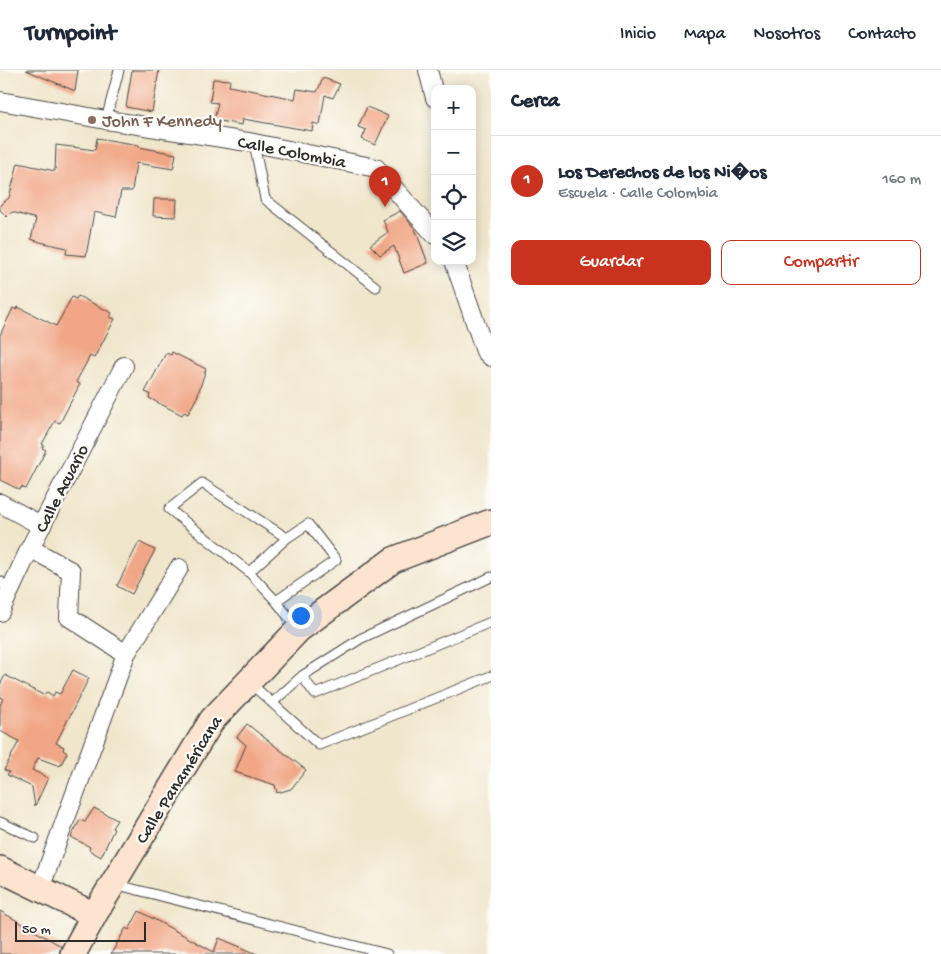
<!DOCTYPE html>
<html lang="es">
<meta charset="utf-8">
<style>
body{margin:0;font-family:"Gochi Hand",sans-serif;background:#f6f6f7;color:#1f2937}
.controls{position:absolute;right:15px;top:15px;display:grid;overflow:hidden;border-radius:10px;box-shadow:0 2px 12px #0003}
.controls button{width:45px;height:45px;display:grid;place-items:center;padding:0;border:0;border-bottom:1px solid #e0e1e3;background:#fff;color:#1f2937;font:25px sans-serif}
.scale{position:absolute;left:15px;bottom:12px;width:131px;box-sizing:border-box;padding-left:5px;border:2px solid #2b2b2b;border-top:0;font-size:14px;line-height:18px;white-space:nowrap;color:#2b2b2b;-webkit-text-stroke:4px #fdfcf7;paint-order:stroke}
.you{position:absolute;left:300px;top:545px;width:18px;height:18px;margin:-12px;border:4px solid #fff;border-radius:50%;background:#1a73e8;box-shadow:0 0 0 8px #1a73e833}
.badge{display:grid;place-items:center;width:32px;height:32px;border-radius:50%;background:#c8321e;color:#fff;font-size:16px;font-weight:700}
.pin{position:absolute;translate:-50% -41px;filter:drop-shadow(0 1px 2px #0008)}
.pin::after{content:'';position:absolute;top:26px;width:18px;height:15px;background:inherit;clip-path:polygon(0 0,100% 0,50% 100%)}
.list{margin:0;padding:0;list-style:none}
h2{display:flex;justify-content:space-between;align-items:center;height:65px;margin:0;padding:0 20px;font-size:21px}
h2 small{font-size:16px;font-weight:400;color:#747a83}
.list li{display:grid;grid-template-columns:32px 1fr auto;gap:15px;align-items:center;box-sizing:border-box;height:90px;padding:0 20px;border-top:1px solid #e0e1e3}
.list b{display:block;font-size:19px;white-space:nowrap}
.list p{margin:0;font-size:16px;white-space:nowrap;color:#747a83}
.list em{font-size:16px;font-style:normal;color:#747a83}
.actions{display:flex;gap:10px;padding:15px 20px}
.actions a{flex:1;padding:11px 0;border:1px solid #c8321e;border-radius:10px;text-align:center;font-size:18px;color:#c8321e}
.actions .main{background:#c8321e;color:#fff}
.icon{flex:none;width:28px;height:28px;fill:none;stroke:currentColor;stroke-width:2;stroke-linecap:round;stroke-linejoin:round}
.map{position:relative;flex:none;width:491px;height:884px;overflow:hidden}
header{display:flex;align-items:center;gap:30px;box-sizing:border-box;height:70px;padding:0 25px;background:#fff;border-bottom:1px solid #e0e1e3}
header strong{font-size:24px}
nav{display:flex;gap:28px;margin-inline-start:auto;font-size:18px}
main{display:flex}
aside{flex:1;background:#fff}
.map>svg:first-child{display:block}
.building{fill:#f1a787}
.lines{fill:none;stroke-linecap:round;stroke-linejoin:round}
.lane-casing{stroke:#494743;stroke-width:11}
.street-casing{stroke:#494743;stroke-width:20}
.secondary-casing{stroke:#494743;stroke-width:28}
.lane{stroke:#fff;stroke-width:9}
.street{stroke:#fff;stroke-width:18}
.secondary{stroke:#fde4d1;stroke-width:25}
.education-dot{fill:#8d6e63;stroke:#fdfcf7;stroke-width:2}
.labels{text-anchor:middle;stroke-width:4.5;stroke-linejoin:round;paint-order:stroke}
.education-label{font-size:18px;fill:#785e54;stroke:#fdfcf7;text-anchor:start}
.street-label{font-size:18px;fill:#2b2b2b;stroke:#fdfcf7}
</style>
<header>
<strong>Turnpoint</strong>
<nav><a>Inicio</a><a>Mapa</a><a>Nosotros</a><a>Contacto</a></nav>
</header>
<main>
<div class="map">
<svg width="491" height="884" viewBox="0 0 491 884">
<rect width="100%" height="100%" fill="#fdfcf7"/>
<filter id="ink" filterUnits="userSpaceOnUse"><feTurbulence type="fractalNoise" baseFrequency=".02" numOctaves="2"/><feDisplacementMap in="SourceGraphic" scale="10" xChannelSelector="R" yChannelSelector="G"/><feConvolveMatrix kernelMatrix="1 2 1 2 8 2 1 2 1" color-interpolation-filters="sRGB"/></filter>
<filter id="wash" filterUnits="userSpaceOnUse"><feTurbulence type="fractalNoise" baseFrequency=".0096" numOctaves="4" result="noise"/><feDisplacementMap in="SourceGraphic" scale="20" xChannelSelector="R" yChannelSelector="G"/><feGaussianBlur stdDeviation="1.12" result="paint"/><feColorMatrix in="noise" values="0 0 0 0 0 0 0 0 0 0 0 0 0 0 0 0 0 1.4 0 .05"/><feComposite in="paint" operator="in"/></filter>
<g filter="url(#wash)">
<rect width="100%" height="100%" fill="#f0e6cc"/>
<g id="blocks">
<!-- building -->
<path class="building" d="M26 0H78L75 21Z
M132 0H159L152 42 126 37Z
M323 8 340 14 333 28 325 25 320 55 313 53 312 61 243 49 242 55 214 50 218 33 210 32 213 9 230 10 229 16 295 29 297 19 317 22Z
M367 37 388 46 375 75 362 69 366 60 358 57Z
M97 68 139 75V77L176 84 173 99 136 93 132 121H121L116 147 94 142 86 186 66 184 67 178 40 172 31 169 36 149 12 142 7 147 0 140V135L9 128 18 93 55 101 56 75 95 80Z
M154 129H177L176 147 153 146Z
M400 141 415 159 428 193 404 203 394 176 380 185 370 175 388 162 383 150Z
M78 226 112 243 110 247 115 249 94 288 90 286 76 312 80 314 60 353 55 351 42 374 44 375 42 378 46 380 26 419 21 417 20 420 0 410V265L13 238 17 240 18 237 56 256 72 227 76 229Z
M172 282 206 299 197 327 188 344 184 342 182 345 149 328 150 324 145 322 166 283 171 285Z
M139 472 155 480 132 524 117 516Z
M73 600 89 608 56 673 64 677 63 680 67 683 60 696 38 688 32 700 48 708 35 736 32 717 7 705 9 702 4 700 19 671 0 661V636L3 628 0 627V615L5 605 43 625 47 622 53 626 55 622 60 624Z
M247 654 306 700 291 719 277 723 275 715 235 702 246 675 237 667Z
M94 738 117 750 112 758 114 759 101 787 89 780 90 777 71 767 80 750 85 752Z
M0 841 61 876 59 884H0Z
M139 841 214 882 219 868 257 884H111L126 858 129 860Z"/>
</g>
</g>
<g filter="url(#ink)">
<use href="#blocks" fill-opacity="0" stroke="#494743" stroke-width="1"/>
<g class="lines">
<!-- lane casing -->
<g class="lane-casing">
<path id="lane" d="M106 50 119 0
M254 73 265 129 376 217
M249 502 287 468
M0 511 10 522
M276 531 336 490 308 454 287 468 202 413 169 439 249 502 276 531 297 558
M302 606 315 624 491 552
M249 612 319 675 491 606
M272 633 302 606 360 569 491 507
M0 752 35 768
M114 814 387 884"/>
</g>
<!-- street casing -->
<g class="street-casing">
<path id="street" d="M428 0 435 28
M0 31 106 50 254 73 376 98 435 165
M454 191 485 281 491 287
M0 433 42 456
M30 478 71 501 69 547 126 584
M0 542 30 478 124 296
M40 819 126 584 179 498"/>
</g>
<!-- secondary casing -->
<g class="secondary-casing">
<path id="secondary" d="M0 799 94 845
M73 884 94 845 212 650 298 560 393 490 491 452"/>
</g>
<!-- lane -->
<use href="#lane" class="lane"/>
<!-- street -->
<use href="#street" class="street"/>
<!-- secondary -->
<use href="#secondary" class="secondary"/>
</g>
</g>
<!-- markers -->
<circle class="education-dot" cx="92" cy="50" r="5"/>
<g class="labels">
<!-- education labels -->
<g class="education-label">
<text x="102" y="56">John F Kennedy</text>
</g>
<!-- street labels -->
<g class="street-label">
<text transform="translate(292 81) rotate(11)" y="6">Calle Colombia</text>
<text transform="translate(61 418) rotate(-63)" y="6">Calle Acuario</text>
<text transform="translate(178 709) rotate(-58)" y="6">Calle Panaméricana</text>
</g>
</g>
</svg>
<div class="controls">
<button>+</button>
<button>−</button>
<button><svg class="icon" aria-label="locate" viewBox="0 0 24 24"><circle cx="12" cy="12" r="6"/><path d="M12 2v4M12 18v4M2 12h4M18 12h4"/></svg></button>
<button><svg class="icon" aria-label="layers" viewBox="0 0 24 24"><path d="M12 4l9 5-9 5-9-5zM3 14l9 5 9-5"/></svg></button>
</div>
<div class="scale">50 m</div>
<div class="you"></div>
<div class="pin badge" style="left:385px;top:137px">1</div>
</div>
<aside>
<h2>Cerca<small></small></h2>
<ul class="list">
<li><span class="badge">1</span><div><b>Los Derechos de los Ni�os</b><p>Escuela · Calle Colombia</p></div><em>160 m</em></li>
</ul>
<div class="actions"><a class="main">Guardar</a><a>Compartir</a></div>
</aside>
</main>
